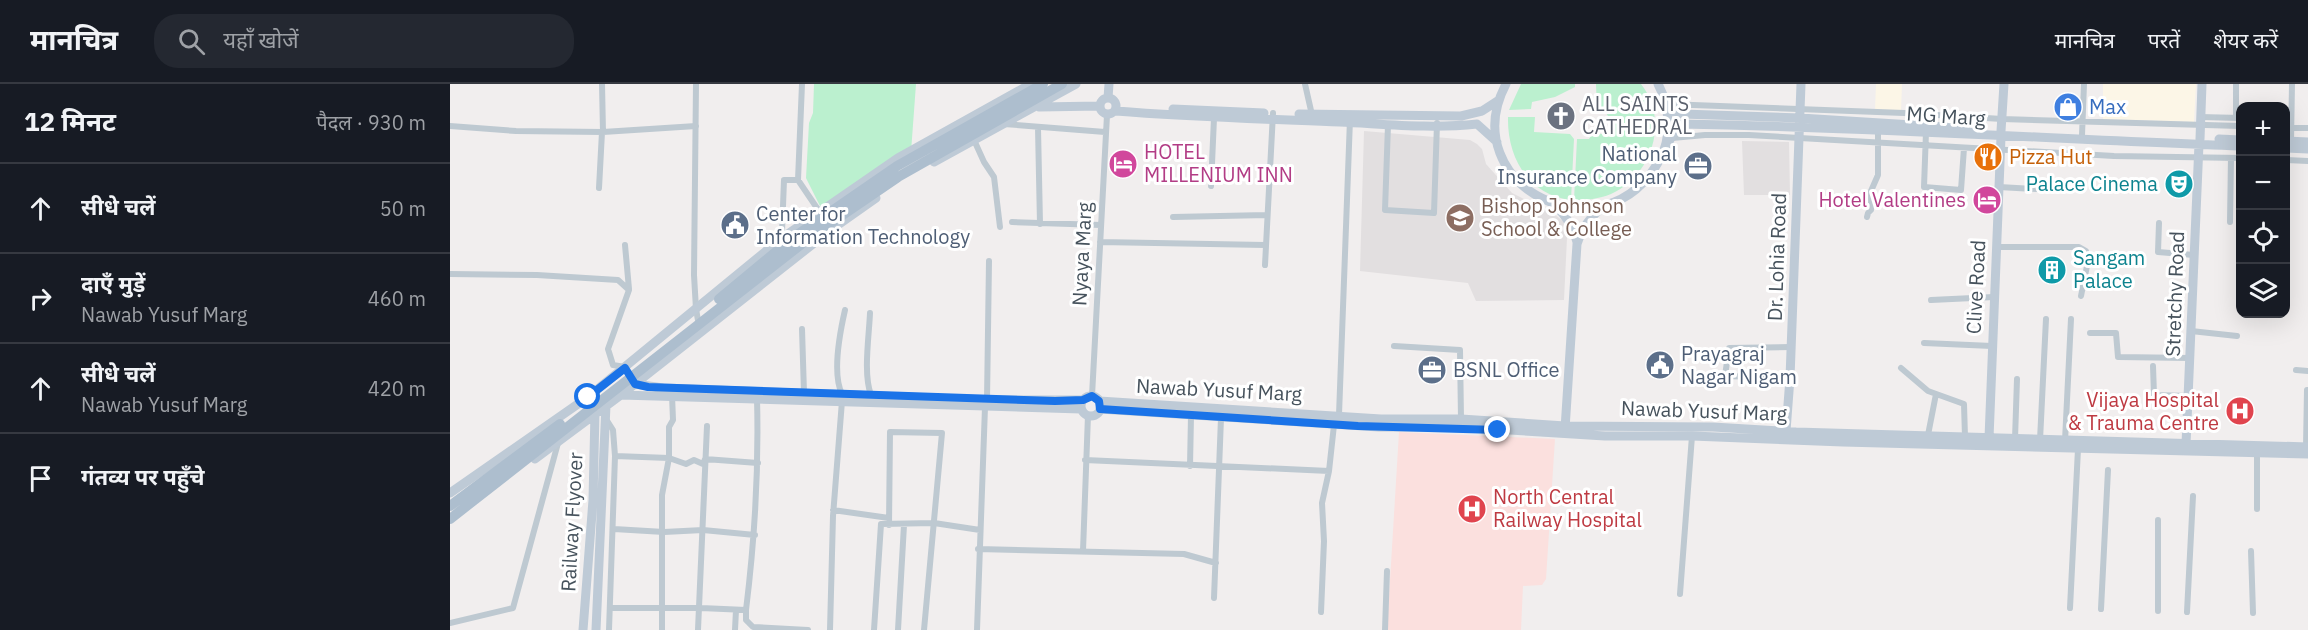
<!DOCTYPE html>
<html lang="hi">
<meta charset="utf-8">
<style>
body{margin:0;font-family:"IBM Plex Sans","Noto Sans Devanagari",sans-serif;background:#242831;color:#f1f3f6}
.controls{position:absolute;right:18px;top:18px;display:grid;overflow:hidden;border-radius:12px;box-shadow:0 6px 24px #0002}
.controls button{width:54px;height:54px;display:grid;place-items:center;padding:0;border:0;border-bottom:2px solid #363941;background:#171b24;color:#f1f3f6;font:30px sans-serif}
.stop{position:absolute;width:18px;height:18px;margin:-14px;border:4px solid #1a73e8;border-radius:50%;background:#fff}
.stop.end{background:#1a73e8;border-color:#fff;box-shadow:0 2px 6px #0008}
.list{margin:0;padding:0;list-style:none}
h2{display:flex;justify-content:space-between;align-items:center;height:78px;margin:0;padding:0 24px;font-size:26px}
h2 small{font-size:20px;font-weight:400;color:#9ea1a6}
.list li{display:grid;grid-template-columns:39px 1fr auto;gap:18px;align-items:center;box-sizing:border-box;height:90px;padding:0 24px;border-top:2px solid #363941}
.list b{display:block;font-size:22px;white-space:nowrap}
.list p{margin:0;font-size:20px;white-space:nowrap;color:#9ea1a6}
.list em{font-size:20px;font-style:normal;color:#9ea1a6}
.icon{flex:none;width:33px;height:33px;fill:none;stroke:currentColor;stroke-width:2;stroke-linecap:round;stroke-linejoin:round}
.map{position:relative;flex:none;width:1858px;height:546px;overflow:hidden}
header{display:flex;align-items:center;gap:36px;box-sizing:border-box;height:84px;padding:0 30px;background:#171b24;border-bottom:2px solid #363941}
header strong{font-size:28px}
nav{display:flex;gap:33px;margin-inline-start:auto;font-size:21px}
.search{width:420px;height:54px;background:#242831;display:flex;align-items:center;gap:15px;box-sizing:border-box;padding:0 21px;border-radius:24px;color:#9ea1a6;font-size:22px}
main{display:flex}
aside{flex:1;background:#171b24}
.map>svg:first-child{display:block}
.commercial{fill:#fcf6e7}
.education{fill:#e2dfe0}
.medical{fill:#fbe0de}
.green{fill:#bbf0cf}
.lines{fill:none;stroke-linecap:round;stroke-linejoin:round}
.street{stroke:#bec9d1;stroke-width:6}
.secondary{stroke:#becad6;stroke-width:9}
.primary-bridge{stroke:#adbece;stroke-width:10}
.route{stroke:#1a73e8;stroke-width:8}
.labels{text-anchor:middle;stroke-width:6;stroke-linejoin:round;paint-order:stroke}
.worship-label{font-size:20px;fill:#5b616d;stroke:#fff;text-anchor:start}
.shop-label{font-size:20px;fill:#366cbe;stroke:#fff;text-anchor:start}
.street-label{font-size:20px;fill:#46525c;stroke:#fff}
.hotel-label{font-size:20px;fill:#b23c85;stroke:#fff;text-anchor:start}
.service-label{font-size:20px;fill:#4e5e75;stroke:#fff;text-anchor:start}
.food-label{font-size:20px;fill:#c56008;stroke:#fff;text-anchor:start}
.culture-label{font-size:20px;fill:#0d838f;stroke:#fff;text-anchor:end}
.education-label{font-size:20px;fill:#785e54;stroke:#fff;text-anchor:start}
.health-label{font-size:20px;fill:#be3a42;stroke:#fff;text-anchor:end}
</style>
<header>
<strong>मानचित्र</strong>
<div class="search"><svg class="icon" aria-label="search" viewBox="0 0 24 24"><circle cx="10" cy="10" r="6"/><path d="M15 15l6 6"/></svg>यहाँ खोजें</div>
<nav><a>मानचित्र</a><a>परतें</a><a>शेयर करें</a></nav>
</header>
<main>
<aside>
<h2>12 मिनट<small>पैदल · 930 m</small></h2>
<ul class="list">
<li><svg class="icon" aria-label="ahead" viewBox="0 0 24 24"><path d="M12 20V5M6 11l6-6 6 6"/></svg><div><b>सीधे चलें</b></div><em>50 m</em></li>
<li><svg class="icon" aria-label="right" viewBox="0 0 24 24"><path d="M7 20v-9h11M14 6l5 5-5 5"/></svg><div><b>दाएँ मुड़ें</b><p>Nawab Yusuf Marg</p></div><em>460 m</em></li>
<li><svg class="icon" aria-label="ahead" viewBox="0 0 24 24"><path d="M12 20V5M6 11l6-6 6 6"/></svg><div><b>सीधे चलें</b><p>Nawab Yusuf Marg</p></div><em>420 m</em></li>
<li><svg class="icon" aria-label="arrive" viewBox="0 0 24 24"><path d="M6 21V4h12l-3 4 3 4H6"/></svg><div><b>गंतव्य पर पहुँचे</b></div></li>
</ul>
</aside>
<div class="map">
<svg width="1858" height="546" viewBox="0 0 1858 546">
<rect width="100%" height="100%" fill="#f1eeee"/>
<!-- commercial -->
<path class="commercial" d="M1426 0H1452L1451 27 1425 26Z
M1653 0H1746L1744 38 1653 35Z"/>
<!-- education -->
<path class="education" d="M914 47 1020 56 1027 60 1032 65 1036 80 1062 109 1104 130 1114 138 1117 154 1114 216 1026 217 1018 199 910 187Z
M1292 57 1339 58 1340 111H1294Z"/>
<!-- medical -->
<path class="medical" d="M949 348 1105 355 1096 495 1092 501 1073 502 1071 546H937Z"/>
<!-- green -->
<path class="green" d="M364 0H466L461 68 374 130 356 94 359 39 363 29Z
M1071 0H1125V3L1105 13 1082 18 1081 25 1059 26Z
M1146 0H1191C1220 36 1202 92 1161 110 1149 115 1137 116 1124 116L1127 55H1139L1143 49 1152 50 1159 43 1160 35 1154 26H1147Z
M1058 33H1085L1084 48 1120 50 1124 55 1121 116C1078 111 1057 73 1058 33Z"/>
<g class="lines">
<!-- street -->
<path class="street" d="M152 0 153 48
M246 0 244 191 246 225 249 242
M352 0 348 96 371 130
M855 0 862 31
M1216 20 1454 29 1552 35 1790 42
M1750 33 1790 34
M1786 34V0
M554 40 655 48
M938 41 935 126 984 129 987 39
M0 42 66 47 153 48 246 42
M588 44 590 140
M1836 44H1858
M1476 48 1474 103 1511 106 1514 64
M1632 51 1634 0
M1222 54 1255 51H1299L1664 72 1790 74
M524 56 534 78 544 93 550 143
M1841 57 1842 0
M1836 76 1858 77
M761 102 764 34
M1549 103 1603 106
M149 104 152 48
M723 133 817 131
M1417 133 1418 129 1421 126V107L1428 91V46
M562 138 651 141
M1780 138 1781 74
M1709 139 1708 168 1744 171
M333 157 332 148 334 96H348
M650 158 815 161
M175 161 179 205
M1546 163H1629L1636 167 1637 182 1631 212
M815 181 823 29
M0 190 87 191 168 196 179 206 158 265 163 281 175 283 182 294
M1481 216 1544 213
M420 229C419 253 413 290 421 311
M352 245 354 309
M1741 247 1787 252
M1640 249H1666L1668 273 1740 274
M1474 259 1542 262
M944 262 1010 266 1011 335
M1703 282 1704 311 1739 312
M1451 284 1478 307 1514 320 1515 353
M1846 286 1858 287
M1340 294 1275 292 1279 264 1341 263
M392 310C382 290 390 248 395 226
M642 312 657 31
M307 314C309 388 305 453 296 526V536L303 543 358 546
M537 316 539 177
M889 331 900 35
M156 335 163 346 165 372 159 546
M1478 351 1486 310
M1565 355 1567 295
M1590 356 1596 235
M1615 357 1621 235
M1856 363 1857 306
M165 372 219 374 236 380 244 376 253 380 255 375 308 379
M635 376 879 387
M740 382 741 332
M1807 425V370
M383 426 439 434
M439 441 440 348 492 349 474 546
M164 445 214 448 253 446 305 451
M528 465 734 470 766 479
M633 467 638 331
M1801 467 1803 529
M1230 510 1242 352
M764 514 771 334
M160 524H251L296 526
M1620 524 1628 365
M1651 525 1658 386
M1708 527V436
M871 528 874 457 872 419 879 387 884 341
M1737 528 1743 412
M0 539 63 524 108 359
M212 546V411L219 374V343L223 336 222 311
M248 546 257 342
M285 546 286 526
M380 546 383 432 392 317
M424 546 431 440 484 439 530 446
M448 546 454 441
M527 546 535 323
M935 546 937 487"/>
<!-- secondary -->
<path class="secondary" d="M1056 0C1003 101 1154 179 1210 75 1222 53 1220 22 1208 0
M650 22a8 8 0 1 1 16 0a8 8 0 1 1-16 0Z
M658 14 659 0
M1216 19 1224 28 1232 30 1350 34 1527 45
M589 23 650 22
M723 25 814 29
M666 27C740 33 815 35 890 38 935 40 981 45 1027 40L1047 58
M849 30 1011 32 1032 27 1049 16
M1551 47 1554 0
M1750 55 1752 0
M1769 55 1790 56
M1836 57 1858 58
M1836 64 1858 65
M1215 66 1225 45 1232 40C1418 43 1604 55 1790 62
M484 78 626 0
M1106 122C1116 132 1124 143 1127 158
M185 300 213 304 537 316H633
M171 311 631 325
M631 322a10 10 0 1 1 20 0a10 10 0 1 1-20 0Z
M649 317 931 335H1011L1115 342 1263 343 1346 348 1858 363
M650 325 929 343H1011L1155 352H1242L1393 358 1858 370
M1115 345 1127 160C1133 143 1139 134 1153 123
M1336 347 1340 294 1351 0
M1539 354 1551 53
M1736 360 1749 60
M85 375 171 311 382 145 426 114
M0 409 138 313 332 154 448 74 581 0
M133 546 143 416 145 328
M146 546 156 321"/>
<!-- primary-bridge -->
<path class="primary-bridge" d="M269 215 344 153 447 82 593 0
M0 422 110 340
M0 435 363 151 448 93 612 0"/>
</g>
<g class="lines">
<!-- route -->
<path class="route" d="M138 313 175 284 185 300 198 303 605 317 633 316 642 312 649 317 650 325 908 342 1048 346"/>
</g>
<!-- icons -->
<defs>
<g id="shop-disc" transform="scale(1.5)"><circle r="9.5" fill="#3f7fe0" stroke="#fff"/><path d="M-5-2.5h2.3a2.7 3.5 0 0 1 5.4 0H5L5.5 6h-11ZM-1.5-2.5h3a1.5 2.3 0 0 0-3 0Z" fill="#fff"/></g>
<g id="church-disc" transform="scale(1.5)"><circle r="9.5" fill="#6b7280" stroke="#fff"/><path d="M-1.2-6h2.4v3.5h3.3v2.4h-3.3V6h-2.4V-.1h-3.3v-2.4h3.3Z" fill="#fff"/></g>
<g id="restaurant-disc" transform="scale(1.5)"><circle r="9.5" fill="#e8710a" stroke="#fff"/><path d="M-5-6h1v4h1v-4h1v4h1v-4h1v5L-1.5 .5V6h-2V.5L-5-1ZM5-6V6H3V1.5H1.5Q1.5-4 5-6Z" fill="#fff"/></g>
<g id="hotel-disc" transform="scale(1.5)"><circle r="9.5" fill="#d1479c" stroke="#fff"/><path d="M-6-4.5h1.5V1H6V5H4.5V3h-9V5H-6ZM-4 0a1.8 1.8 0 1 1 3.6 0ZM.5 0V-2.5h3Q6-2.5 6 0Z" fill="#fff"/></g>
<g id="office-disc" transform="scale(1.5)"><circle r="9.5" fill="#5c6f8a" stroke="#fff"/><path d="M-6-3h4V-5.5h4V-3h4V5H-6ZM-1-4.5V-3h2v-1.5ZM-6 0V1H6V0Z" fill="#fff"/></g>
<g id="theatre-disc" transform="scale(1.5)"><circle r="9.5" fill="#0f9aa8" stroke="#fff"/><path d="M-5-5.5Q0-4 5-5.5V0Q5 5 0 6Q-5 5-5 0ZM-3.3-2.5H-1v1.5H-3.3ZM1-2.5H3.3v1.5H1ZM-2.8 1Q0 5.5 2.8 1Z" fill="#fff"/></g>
<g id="school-disc" transform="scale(1.5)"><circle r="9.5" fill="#8d6e63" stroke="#fff"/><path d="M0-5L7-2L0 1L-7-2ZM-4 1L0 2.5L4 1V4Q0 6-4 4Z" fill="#fff"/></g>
<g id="civic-disc" transform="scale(1.5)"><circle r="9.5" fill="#5c6f8a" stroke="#fff"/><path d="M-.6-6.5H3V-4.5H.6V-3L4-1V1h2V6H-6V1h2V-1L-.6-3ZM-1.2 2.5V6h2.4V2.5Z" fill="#fff"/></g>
<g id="building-disc" transform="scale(1.5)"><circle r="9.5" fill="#0f9aa8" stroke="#fff"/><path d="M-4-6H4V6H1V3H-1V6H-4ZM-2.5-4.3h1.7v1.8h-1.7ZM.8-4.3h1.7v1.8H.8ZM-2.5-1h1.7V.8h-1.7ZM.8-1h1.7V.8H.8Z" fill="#fff"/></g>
<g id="hospital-disc" transform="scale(1.5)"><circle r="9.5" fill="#e0444e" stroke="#fff"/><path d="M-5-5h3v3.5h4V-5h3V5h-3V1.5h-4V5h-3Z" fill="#fff"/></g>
</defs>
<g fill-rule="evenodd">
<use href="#shop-disc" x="1618" y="23"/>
<use href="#church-disc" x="1111" y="32"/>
<use href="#restaurant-disc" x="1538" y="73"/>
<use href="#hotel-disc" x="673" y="80"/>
<use href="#office-disc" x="1248" y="82"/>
<use href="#theatre-disc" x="1729" y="100"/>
<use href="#hotel-disc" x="1537" y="116"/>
<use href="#school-disc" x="1010" y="134"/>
<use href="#civic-disc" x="285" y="141"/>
<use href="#building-disc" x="1602" y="186"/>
<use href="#civic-disc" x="1210" y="281"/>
<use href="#office-disc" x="982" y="286"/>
<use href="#hospital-disc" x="1790" y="327"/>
<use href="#hospital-disc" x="1022" y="425"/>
</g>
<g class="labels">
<!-- worship labels -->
<g class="worship-label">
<text x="1132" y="27">ALL SAINTS<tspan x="1132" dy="23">CATHEDRAL</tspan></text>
</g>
<!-- shop labels -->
<g class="shop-label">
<text x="1639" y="30">Max</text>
</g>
<!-- street labels -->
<g class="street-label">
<text transform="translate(1496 32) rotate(4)" y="7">MG Marg</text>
<text transform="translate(632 170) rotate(-87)" y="7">Nyaya Marg</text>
<text transform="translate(1327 173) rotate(-88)" y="7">Dr. Lohia Road</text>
<text transform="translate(1526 203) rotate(-87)" y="7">Clive Road</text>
<text transform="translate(1725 210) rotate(-88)" y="7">Stretchy Road</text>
<text transform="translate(769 306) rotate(3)" y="7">Nawab Yusuf Marg</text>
<text transform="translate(1254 327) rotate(2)" y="7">Nawab Yusuf Marg</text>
<text transform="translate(122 438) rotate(-87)" y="7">Railway Flyover</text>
</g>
<!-- hotel labels -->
<g class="hotel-label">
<text x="694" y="75">HOTEL<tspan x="694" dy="23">MILLENIUM INN</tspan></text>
<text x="1516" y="123" text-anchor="end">Hotel Valentines</text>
</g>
<!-- service labels -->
<g class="service-label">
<text x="1227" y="77" text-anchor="end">National<tspan x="1227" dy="23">Insurance Company</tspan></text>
<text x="306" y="137">Center for<tspan x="306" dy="23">Information Technology</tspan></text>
<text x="1231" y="277">Prayagraj<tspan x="1231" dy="23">Nagar Nigam</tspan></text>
<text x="1003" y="293">BSNL Office</text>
</g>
<!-- food labels -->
<g class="food-label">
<text x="1559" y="80">Pizza Hut</text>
</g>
<!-- culture labels -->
<g class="culture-label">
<text x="1708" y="107">Palace Cinema</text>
<text x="1623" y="181" text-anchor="start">Sangam<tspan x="1623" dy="23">Palace</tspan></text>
</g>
<!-- education labels -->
<g class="education-label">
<text x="1031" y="129">Bishop Johnson<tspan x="1031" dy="23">School &amp; College</tspan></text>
</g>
<!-- health labels -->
<g class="health-label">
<text x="1769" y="323">Vijaya Hospital<tspan x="1769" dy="23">&amp; Trauma Centre</tspan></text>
<text x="1043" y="420" text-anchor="start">North Central<tspan x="1043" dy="23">Railway Hospital</tspan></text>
</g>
</g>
</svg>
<div class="controls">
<button>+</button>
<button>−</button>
<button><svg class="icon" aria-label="locate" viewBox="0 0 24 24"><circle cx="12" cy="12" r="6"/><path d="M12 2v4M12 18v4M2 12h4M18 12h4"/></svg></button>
<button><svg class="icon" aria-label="layers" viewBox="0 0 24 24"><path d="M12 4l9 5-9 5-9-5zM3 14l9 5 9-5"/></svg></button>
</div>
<div class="stop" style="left:138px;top:313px"></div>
<div class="stop end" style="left:1048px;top:346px"></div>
</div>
</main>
